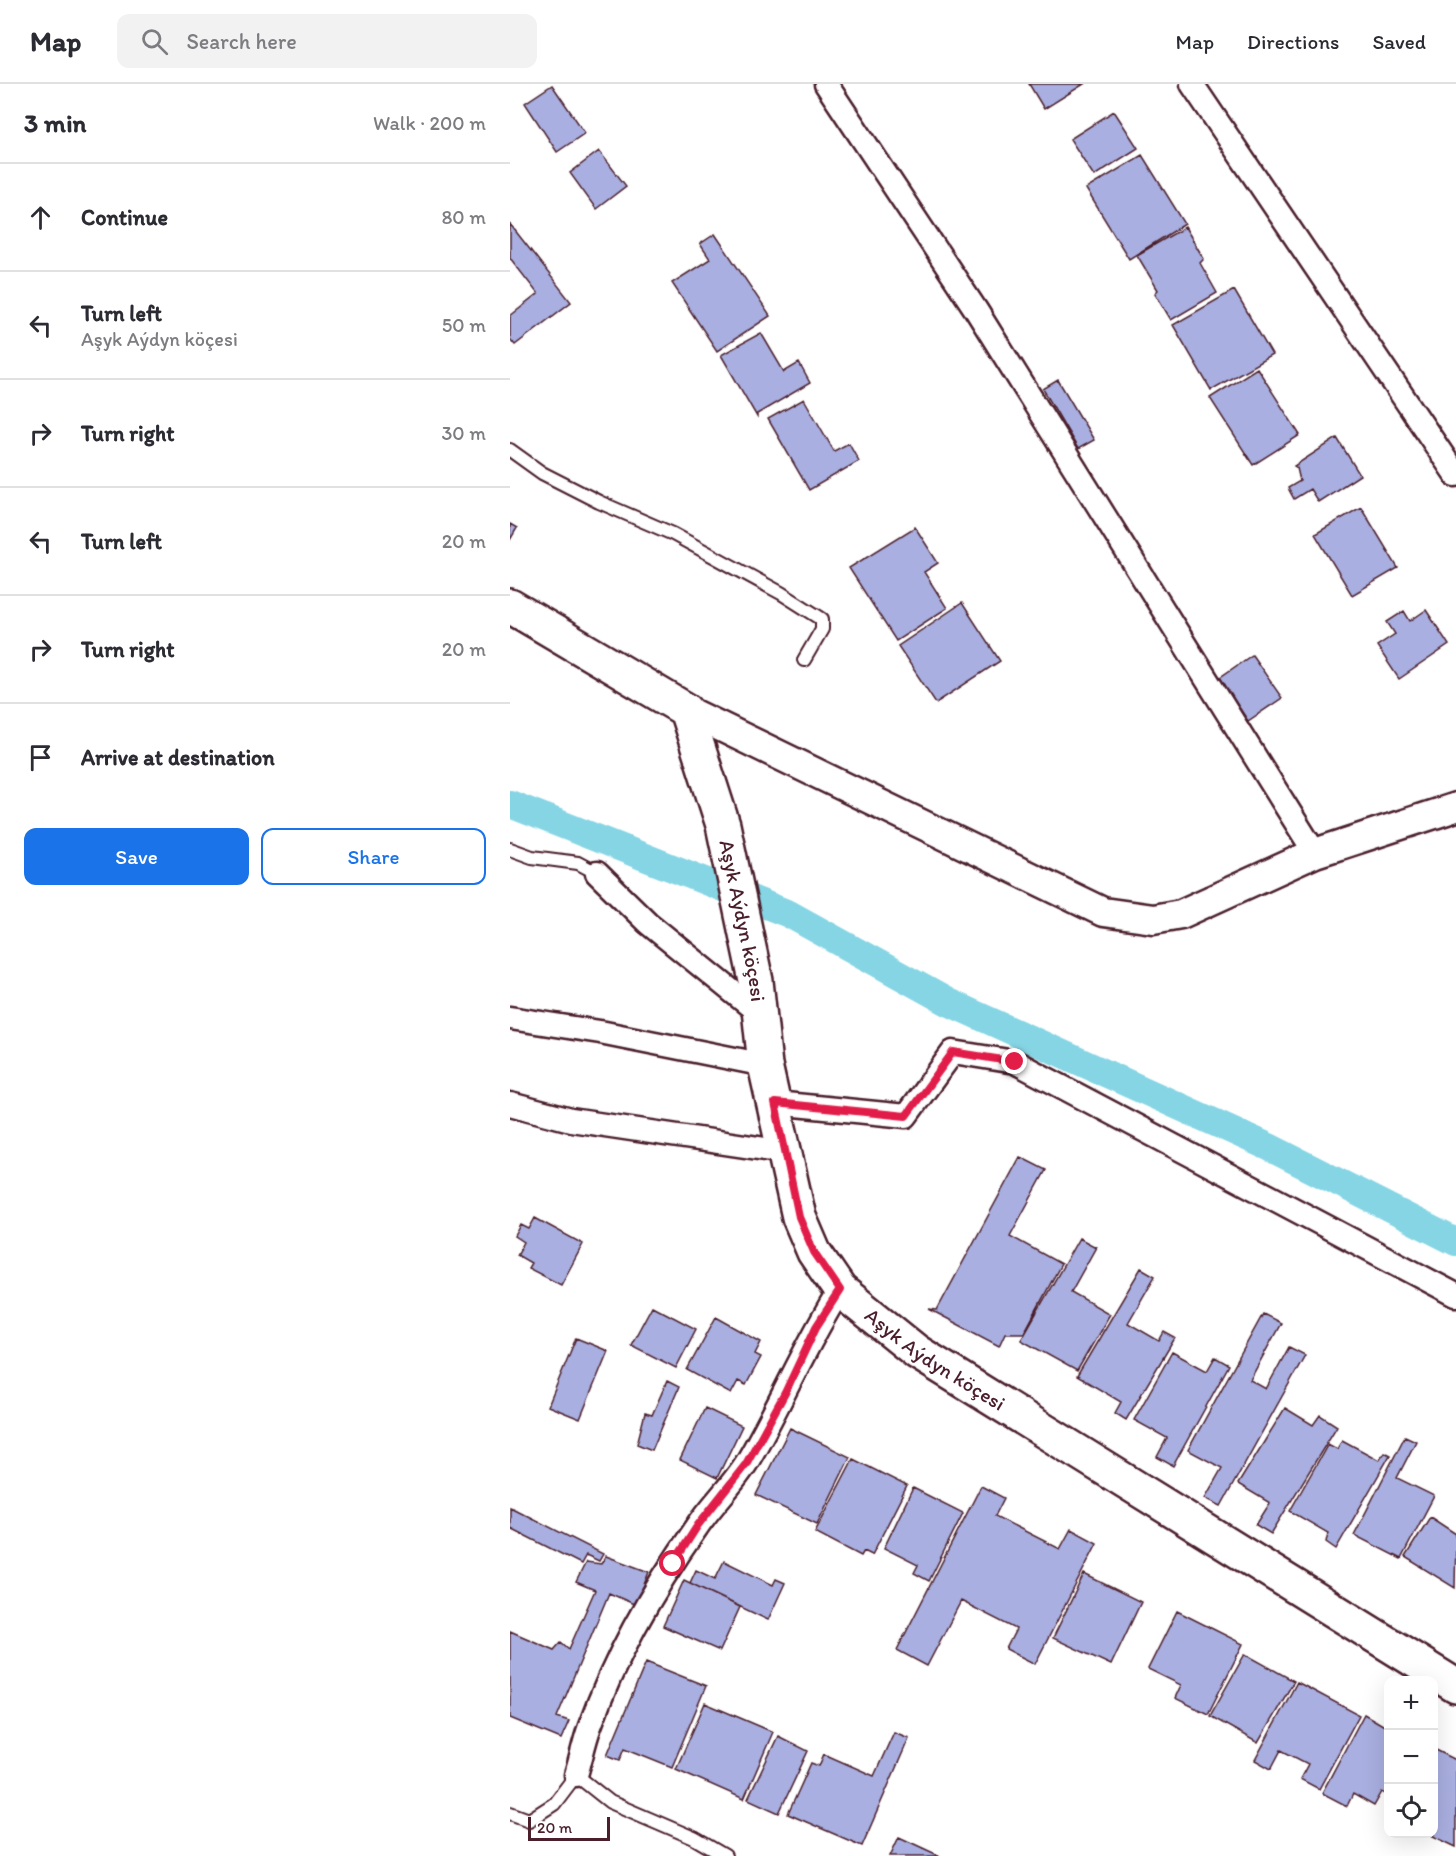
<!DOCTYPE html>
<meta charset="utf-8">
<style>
body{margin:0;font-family:Itim,sans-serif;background:#f2f2f3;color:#2b2b33}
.controls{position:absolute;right:18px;bottom:18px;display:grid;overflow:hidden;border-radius:12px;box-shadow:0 6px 24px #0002}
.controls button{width:54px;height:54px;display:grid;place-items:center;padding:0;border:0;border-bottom:2px solid #e1e1e2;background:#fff;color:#2b2b33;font:30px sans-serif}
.scale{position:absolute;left:18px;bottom:15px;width:82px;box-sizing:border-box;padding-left:6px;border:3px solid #4a1f2b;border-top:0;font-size:16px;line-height:21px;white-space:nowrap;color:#4a1f2b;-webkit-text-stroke:4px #fff;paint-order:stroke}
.stop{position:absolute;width:18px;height:18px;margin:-14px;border:4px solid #e11d48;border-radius:50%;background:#fff}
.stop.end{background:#e11d48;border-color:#fff;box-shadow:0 2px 6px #0008}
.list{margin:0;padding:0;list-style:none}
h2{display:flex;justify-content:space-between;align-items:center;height:78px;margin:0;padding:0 24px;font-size:26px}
h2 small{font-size:20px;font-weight:400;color:#7c7c81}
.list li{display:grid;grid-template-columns:39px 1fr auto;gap:18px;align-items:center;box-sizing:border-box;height:108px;padding:0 24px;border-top:2px solid #e1e1e2}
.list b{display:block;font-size:22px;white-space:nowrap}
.list p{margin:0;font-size:20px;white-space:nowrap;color:#7c7c81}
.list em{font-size:20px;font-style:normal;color:#7c7c81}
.actions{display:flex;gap:12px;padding:18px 24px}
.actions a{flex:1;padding:14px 0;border:2px solid #1a73e8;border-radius:12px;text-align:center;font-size:21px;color:#1a73e8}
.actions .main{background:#1a73e8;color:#fff}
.icon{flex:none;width:33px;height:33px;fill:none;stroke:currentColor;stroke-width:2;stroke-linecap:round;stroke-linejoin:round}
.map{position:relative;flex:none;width:946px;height:1772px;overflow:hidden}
header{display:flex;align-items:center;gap:36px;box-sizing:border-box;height:84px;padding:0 30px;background:#fff;border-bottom:2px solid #e1e1e2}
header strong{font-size:28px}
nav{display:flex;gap:33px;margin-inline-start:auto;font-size:21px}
.search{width:420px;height:54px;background:#f2f2f3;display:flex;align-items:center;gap:15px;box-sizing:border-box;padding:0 21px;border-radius:12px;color:#7c7c81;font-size:22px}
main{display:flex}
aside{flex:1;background:#fff}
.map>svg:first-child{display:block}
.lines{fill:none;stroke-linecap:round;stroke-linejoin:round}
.canal{stroke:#86d5e4;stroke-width:28}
.building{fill:#a9afe0;stroke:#4a1f2b;stroke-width:1.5}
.service-casing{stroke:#4a1f2b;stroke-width:16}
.minor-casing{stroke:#4a1f2b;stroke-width:27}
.tertiary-casing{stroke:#4a1f2b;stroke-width:33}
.secondary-casing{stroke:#4a1f2b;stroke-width:38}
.service{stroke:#fff;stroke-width:12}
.minor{stroke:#fff;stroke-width:22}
.tertiary{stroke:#fff;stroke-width:28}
.secondary{stroke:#fff;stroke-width:33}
.route{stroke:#e11d48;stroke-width:8}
.labels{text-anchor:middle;stroke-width:5;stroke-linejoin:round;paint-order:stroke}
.street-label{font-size:21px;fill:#4a1f2b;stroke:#fff}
</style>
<header>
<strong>Map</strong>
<div class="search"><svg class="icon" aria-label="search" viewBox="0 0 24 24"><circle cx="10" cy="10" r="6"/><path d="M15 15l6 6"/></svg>Search here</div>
<nav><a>Map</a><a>Directions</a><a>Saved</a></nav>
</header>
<main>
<aside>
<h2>3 min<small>Walk · 200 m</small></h2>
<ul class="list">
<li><svg class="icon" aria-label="ahead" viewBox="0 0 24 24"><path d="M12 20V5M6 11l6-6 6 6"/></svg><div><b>Continue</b></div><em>80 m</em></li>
<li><svg class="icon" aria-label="left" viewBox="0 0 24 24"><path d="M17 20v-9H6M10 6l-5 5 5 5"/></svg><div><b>Turn left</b><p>Aşyk Aýdyn köçesi</p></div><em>50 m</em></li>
<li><svg class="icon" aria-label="right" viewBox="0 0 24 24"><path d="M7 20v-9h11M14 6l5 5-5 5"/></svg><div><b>Turn right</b></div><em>30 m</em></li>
<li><svg class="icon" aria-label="left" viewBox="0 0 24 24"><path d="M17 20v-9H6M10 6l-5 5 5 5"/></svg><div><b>Turn left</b></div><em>20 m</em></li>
<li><svg class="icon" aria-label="right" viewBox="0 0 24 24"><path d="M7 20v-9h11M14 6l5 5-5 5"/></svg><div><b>Turn right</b></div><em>20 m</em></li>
<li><svg class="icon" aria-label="arrive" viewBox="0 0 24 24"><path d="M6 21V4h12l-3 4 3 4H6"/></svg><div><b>Arrive at destination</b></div></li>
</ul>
<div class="actions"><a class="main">Save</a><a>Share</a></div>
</aside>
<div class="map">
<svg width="946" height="1772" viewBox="0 0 946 1772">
<rect width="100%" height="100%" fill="#fff"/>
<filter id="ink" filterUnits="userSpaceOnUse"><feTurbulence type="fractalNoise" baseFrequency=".0167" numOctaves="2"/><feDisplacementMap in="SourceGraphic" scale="12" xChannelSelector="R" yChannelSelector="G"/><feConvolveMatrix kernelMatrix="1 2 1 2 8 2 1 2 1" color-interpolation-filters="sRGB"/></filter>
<g filter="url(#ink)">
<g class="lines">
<!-- canal -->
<path class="canal" d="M0 720 279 830 438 918 759 1063 946 1158"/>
</g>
<!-- building -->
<path class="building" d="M519 0H574L534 25Z
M42 1 75 49 47 68 15 19Z
M604 27 628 64 584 92 560 55Z
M89 67 116 102 86 125 60 89Z
M632 71 675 140 619 175 576 105Z
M0 140 61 218 5 261 0 255V232L28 210 0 174Z
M675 143 694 175 690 179 707 209 661 236 645 209 648 206 627 171Z
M205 150 260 232 207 267 162 199 200 175 190 160Z
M724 206 762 271 701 306 663 241Z
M251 249 274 288 289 279 300 299 247 330V333L211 271Z
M747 284 790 351 743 381 700 314Z
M548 296 584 356 568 365 533 305Z
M294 315 324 367 339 359 349 377 299 406 258 335Z
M827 354 850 391 808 418 800 405 784 415 778 404 790 397 787 384 784 382Z
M851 423 888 484 842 511 805 450Z
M0 440 7 444 0 456Z
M405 443 428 479 414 488 437 524 386 557 339 484Z
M452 519 490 577 426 619 388 562Z
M916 526 939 561 889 595 867 562 885 550 877 538 894 527 900 537Z
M742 571 772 614 738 637 709 594Z
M510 1073 536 1086 500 1152 551 1180 514 1249H495L489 1262 419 1225 427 1226Z
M25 1134 73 1160 51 1201 18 1184 21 1179 7 1171 14 1158 5 1152 11 1141 19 1145Z
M569 1154 586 1163 561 1208 600 1230 567 1287 511 1256Z
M631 1184 645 1192 618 1239 649 1257 654 1248 665 1254 616 1336 605 1329 611 1318 567 1292Z
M142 1222 186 1245 166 1284 121 1261Z
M753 1230 771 1239 740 1296 756 1305 779 1263 795 1271 711 1422 695 1414 712 1384 678 1366Z
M206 1233 251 1258 245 1270 251 1273 236 1301 228 1297 221 1310 177 1286Z
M66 1254 98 1267 70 1335 38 1322Z
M662 1268 697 1287 705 1273 719 1281 663 1382 647 1373 657 1354 624 1336Z
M157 1297 169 1303 142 1366 127 1360 135 1329 142 1331Z
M195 1324 232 1342 207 1394 170 1376Z
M775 1324 803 1341 810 1331 827 1342 761 1450 746 1441 760 1419 728 1400Z
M280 1344 340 1373 307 1440 246 1411Z
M895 1352 906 1357 887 1394 924 1412 891 1475 844 1451Z
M832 1356 869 1376 874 1368 880 1371 826 1465 816 1458 818 1449 780 1427 818 1360 827 1365Z
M343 1375 397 1402 362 1471 354 1467 351 1472 305 1448Z
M471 1402 494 1414 485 1432 550 1465 561 1445 587 1459 525 1580 496 1565 506 1545 451 1517 417 1582 387 1566Z
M403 1404 453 1429 419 1497 404 1489 408 1481 374 1464Z
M0 1423 93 1470 89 1477 76 1471 71 1480 0 1444Z
M920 1433 946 1450 945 1504 895 1473Z
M96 1472 139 1488 126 1521 99 1509 47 1633 59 1637 51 1655 0 1634V1547L44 1566 51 1558 59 1565 85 1506 66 1498 76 1478 91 1480Z
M214 1477 263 1501 266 1495 275 1499 258 1536 180 1499 186 1486 205 1495Z
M574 1490 631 1518 601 1581 543 1554Z
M174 1496 230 1523 210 1567 153 1542Z
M667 1527 733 1560 698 1630 665 1614 671 1601 638 1585Z
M735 1570 784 1597 748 1659 700 1632Z
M136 1578 196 1602 162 1683 115 1664 110 1676 97 1671Z
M787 1598 849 1631 809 1705 790 1695 798 1680 771 1666 761 1685 745 1676Z
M195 1619 263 1648 234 1715 166 1685Z
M854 1630 878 1644V1712L872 1708 864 1722 843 1710 837 1722 812 1709Z
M384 1648 399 1654 352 1762 278 1730 301 1679 309 1682 314 1670 364 1692Z
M268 1652 298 1667 269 1729 238 1715Z
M924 1665 946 1676V1763L919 1750H924Z
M389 1753 430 1772H380Z"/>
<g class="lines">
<!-- service casing -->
<g class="service-casing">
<path id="service" d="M0 366 32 389 89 418 163 450 271 509 312 535V545L294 576
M0 765 22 773 68 779 87 789
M0 1729 19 1736 44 1720 66 1691 100 1718 184 1754 215 1772"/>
</g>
<!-- minor casing -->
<g class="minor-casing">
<path id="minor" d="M316 0 466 226 805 769
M682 0 946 391
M87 789 138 839 250 930
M0 934 90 948 255 981
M265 1019 396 1032 443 968 505 978 946 1211
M0 1020 61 1036 275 1068
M66 1691C71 1675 74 1658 80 1642 105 1572 144 1504 187 1443 202 1420 223 1401 237 1378 270 1322 295 1261 330 1206"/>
</g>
<!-- tertiary casing -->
<g class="tertiary-casing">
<path id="tertiary" d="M176 626 593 828 643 835 671 830 805 769 946 723"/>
</g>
<!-- secondary casing -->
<g class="secondary-casing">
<g id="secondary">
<path id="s1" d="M0 522 176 626 213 741 246 897 255 981 289 1133 304 1168 330 1206 407 1268 946 1602"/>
</g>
</g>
<!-- service -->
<use href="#service" class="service"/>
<!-- minor -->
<use href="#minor" class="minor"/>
<!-- tertiary -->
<use href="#tertiary" class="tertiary"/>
<!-- secondary -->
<use href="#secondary" class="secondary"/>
</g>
</g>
<g class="lines" filter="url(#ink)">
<!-- route -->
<path class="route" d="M163 1480 188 1441 236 1380 275 1309 306 1243 330 1206 304 1168 289 1133 265 1019 396 1032 443 968 505 978"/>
</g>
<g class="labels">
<!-- street labels -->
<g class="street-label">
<text dy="7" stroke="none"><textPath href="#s1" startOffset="423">Aşyk Aýdyn köçesi</textPath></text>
<text dy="7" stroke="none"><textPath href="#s1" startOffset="927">Aşyk Aýdyn köçesi</textPath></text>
</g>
</g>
</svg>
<div class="controls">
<button>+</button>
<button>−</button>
<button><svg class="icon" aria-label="locate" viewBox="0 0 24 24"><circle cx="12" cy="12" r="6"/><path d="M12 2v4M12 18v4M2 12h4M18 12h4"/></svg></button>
</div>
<div class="scale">20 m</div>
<div class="stop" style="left:163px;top:1480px"></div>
<div class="stop end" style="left:505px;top:978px"></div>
</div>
</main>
